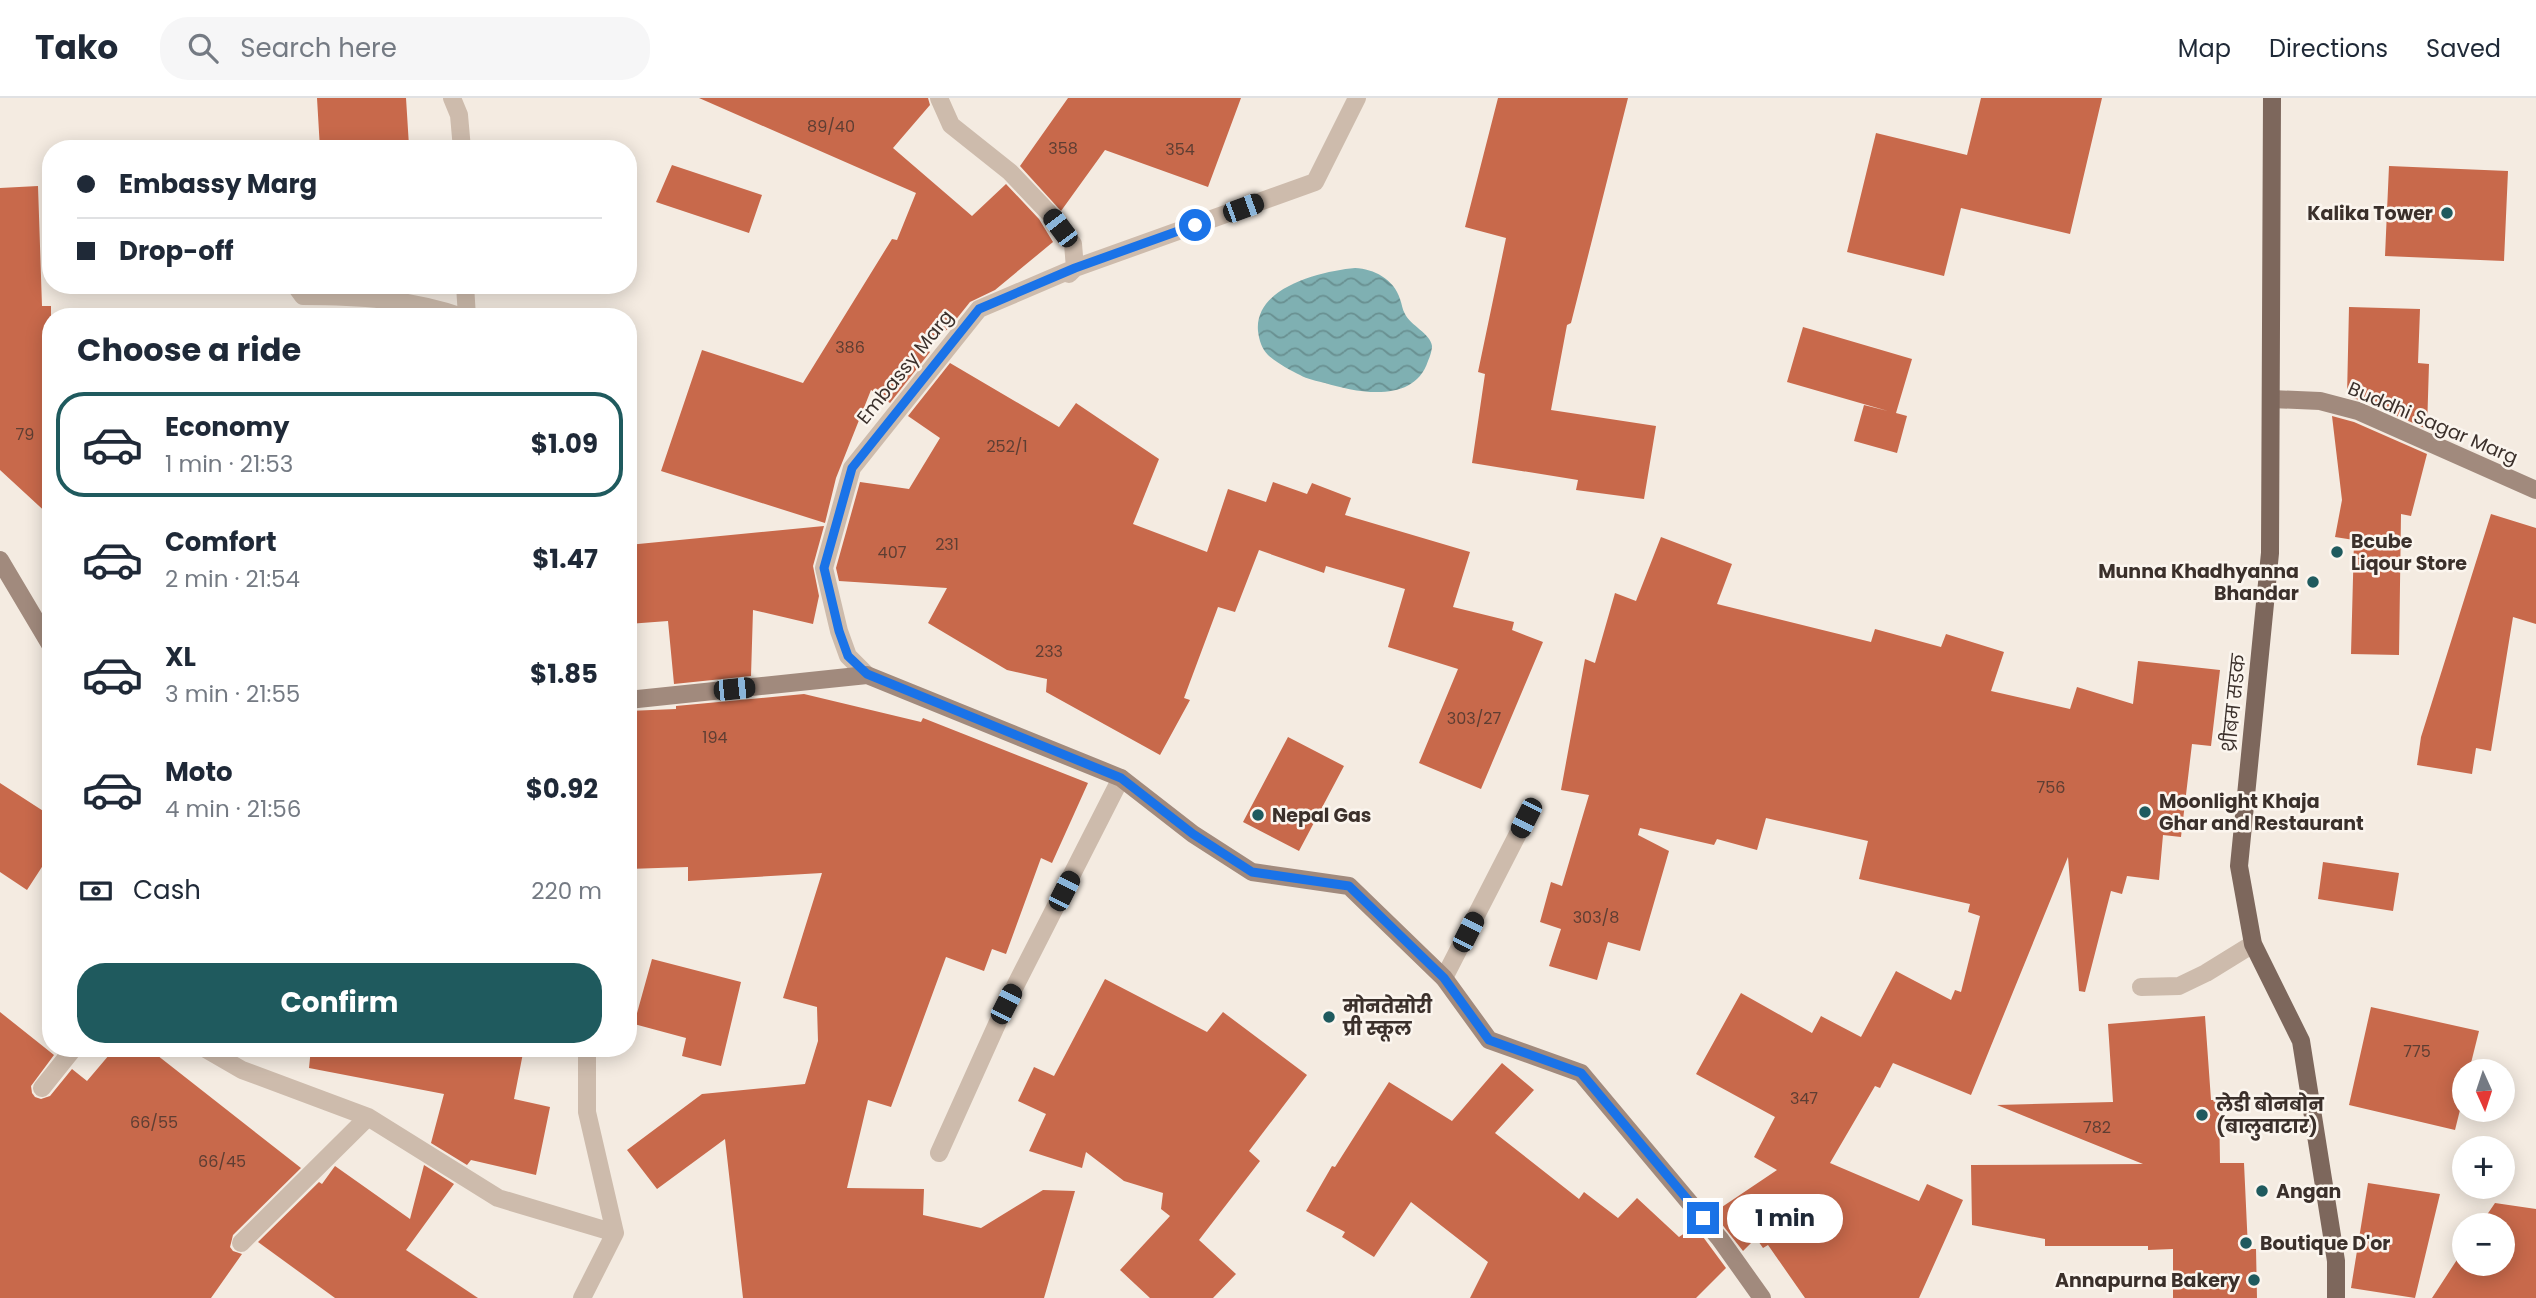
<!DOCTYPE html>
<html lang="en">
<head>
<meta charset="utf-8">
<style>
  :root { --surface:#fff; --page:#f6f6f7; --text:#1f2937; --muted:#747a83; --line:#e0e1e3; --accent:#1f5a5e }
  body { margin:0; font-family:Poppins,"Noto Sans Devanagari",sans-serif; background:var(--page); color:var(--text); height:100vh; display:flex; flex-direction:column; font-size:26px; white-space:nowrap }
  * { box-sizing:border-box; margin:0 }
  p { font-size:23px; color:var(--muted) }
  .icon { flex:none; width:38px; height:38px; fill:none; stroke:currentColor; stroke-width:2; stroke-linecap:round; stroke-linejoin:round }
  .map { position:relative; flex:1; overflow:hidden }
  .side { position:absolute; left:42px; top:210px; width:595px; height:749px; display:flex; flex-direction:column; background:var(--surface); border-radius:28px; box-shadow:0 4px 18px #0003 }
  .side>* { flex:none }
  .guide { position:absolute; left:42px; top:42px; width:595px; height:154px; border-radius:28px; box-shadow:0 4px 18px #0003; display:grid; align-content:center; height:154px; padding:0 35px; background:var(--surface) }
  .needle { width:46px; rotate:177deg }
  .tools { position:absolute; left:2452px; top:961px; display:grid; gap:14px }
  .tools a { display:grid; place-items:center; width:63px; height:63px; border-radius:50%; background:var(--surface); box-shadow:0 4px 18px #0003; font-size:35px }
  .end { position:absolute; width:32px; height:32px; margin:-16px; border:9px solid #1a73e8; background:#fff; box-shadow:0 0 0 4px #fff }
  .from { border-radius:50% }
  .bubble { position:absolute; height:49px; border-radius:24px; background:var(--surface); box-shadow:0 4px 18px #0003; font-size:23px; font-weight:700; line-height:49px; text-align:center }
  .car { position:absolute; width:21px; height:42px; margin:-21px -10px; border-radius:9px; box-shadow:0 0 5px 2px #0007; background:linear-gradient(#222 24%,#8ab4d8 0 40%,#222 0 76%,#8ab4d8 0 86%,#222 0) }
  .guide b { display:flex; align-items:center; gap:24px; height:66px; font-size:26px }
  .guide b+b { border-top:2px solid var(--line) }
  .guide i { width:18px; height:18px; background:var(--text) }
  ul { padding:0; list-style:none }
  li { display:flex; align-items:center; gap:21px; height:105px; margin:0 14px 10px; padding:0 21px; border:4px solid transparent; border-radius:28px }
  li div { flex:1 }
  li b { display:block; font-size:26px }
  li em { font-style:normal; font-weight:700 }
  li.active { border-color:var(--accent) }
  li>.icon { width:63px; height:63px; stroke-width:1.5 }
  h2 { padding:0 35px; font-size:32px; line-height:84px }
  .pay { display:flex; align-items:center; gap:18px; height:77px; padding:0 35px; font-size:26px }
  .pay p { margin-inline-start:auto }
  .action { display:flex; gap:14px; margin-top:auto; padding:14px 35px }
  .action a { flex:1; height:80px; border-radius:28px; background:var(--accent); color:#fff; font-size:28px; font-weight:700; line-height:80px; text-align:center }
  header { display:flex; align-items:center; gap:42px; box-sizing:border-box; height:98px; padding:0 35px; background:var(--surface); border-bottom:2px solid var(--line) }
  header strong { font-size:33px }
  nav { display:flex; gap:38px; margin-inline-start:auto; font-size:24px }
  .search { width:490px; height:63px; background:var(--page); display:flex; align-items:center; gap:18px; box-sizing:border-box; padding:0 24px; border-radius:28px; color:var(--muted); font-size:26px }
  .map>svg:first-child { display:block }
</style>
</head>
<body>
<header>
<strong>Tako</strong>
<div class="search"><svg class="icon" aria-label="search" viewBox="0 0 24 24"><circle cx="10" cy="10" r="6"/><path d="M15 15l6 6"/></svg>Search here</div>
<nav><a>Map</a><a>Directions</a><a>Saved</a></nav>
</header>
<div class="map">
<svg width="2536" height="1200" viewBox="0 0 2536 1200">
  <defs>
    <pattern id="water-waves" width="16" height="10" patternUnits="userSpaceOnUse" patternTransform="scale(1.75)"><rect width="16" height="10" fill="#7fb0b2"/><path d="M0 5q4-4 8 0t8 0" fill="none" stroke="#699091"/></pattern>
  </defs>
  <rect width="100%" height="100%" fill="#f4ebe1"/>
  <path fill="url(#water-waves)" d="M 1355,170 C 1374,171 1394,181 1400,201 C 1402,206 1402,211 1405,216 C 1410,227 1431,236 1432,248 C 1432,252 1430,259 1428,263 C 1414,306 1358,295 1325,285 C 1317,283 1307,281 1300,277 C 1290,272 1277,265 1268,257 C 1262,251 1259,242 1258,233 C 1254,189 1322,173 1355,170 Z"/>
  <path fill="#c8694b" d="M 317,0 L 406,0 L 409,48 L 320,51 Z
    M 699,0 L 928,0 L 930,7 L 893,50 L 972,118 L 1006,86 L 1039,121 L 1053,144 L 995,192 L 970,204 L 950,229 L 925,250 L 930,254 L 890,305 L 871,292 L 836,380 L 825,425 L 661,373 L 702,252 L 803,285 L 892,141 L 897,142 L 916,95 Z
    M 1068,0 L 1241,0 L 1208,89 L 1105,52 L 1061,113 L 1020,68 Z
    M 1498,0 L 1628,0 L 1571,225 L 1567,227 L 1551,312 L 1656,328 L 1644,401 L 1576,392 L 1578,382 L 1472,365 L 1485,276 L 1478,274 L 1506,140 L 1465,129 Z
    M 1981,0 L 2102,0 L 2070,136 L 1961,110 L 1944,178 L 1847,154 L 1876,35 L 1967,57 Z
    M 672,67 L 762,97 L 749,135 L 656,104 Z
    M 2389,68 L 2508,73 L 2504,163 L 2385,158 Z
    M 38,88 L 42,208 L 51,208 L 51,419 L 0,372 L 0,90 Z
    M 2349,209 L 2420,211 L 2418,265 L 2429,266 L 2427,331 L 2362,303 L 2347,298 Z
    M 1803,229 L 1912,261 L 1896,315 L 1907,318 L 1897,355 L 1854,343 L 1864,307 L 1888,313 L 1787,284 Z
    M 950,265 L 1059,329 L 1076,305 L 1159,361 L 1133,426 L 1207,454 L 1228,391 L 1266,404 L 1273,384 L 1307,396 L 1312,385 L 1351,400 L 1345,417 L 1470,454 L 1453,509 L 1514,524 L 1512,532 L 1543,544 L 1481,691 L 1419,665 L 1458,571 L 1388,549 L 1405,491 L 1326,468 L 1324,475 L 1259,452 L 1235,514 L 1218,509 L 1184,600 L 1190,602 L 1160,657 L 1046,594 L 1047,581 L 1007,572 L 928,525 L 947,490 L 839,483 L 836,470 L 860,384 L 909,391 L 940,340 L 908,318 Z
    M 2332,318 L 2354,324 L 2427,356 L 2411,418 L 2401,416 L 2399,557 L 2351,556 L 2354,442 L 2335,439 L 2342,402 Z
    M 2491,416 L 2536,430 L 2536,526 L 2513,519 L 2491,653 L 2476,650 L 2472,676 L 2417,667 L 2421,639 Z
    M 824,428 L 813,468 L 819,498 L 813,526 L 753,512 L 751,578 L 674,586 L 668,523 L 628,526 L 628,447 Z
    M 1661,439 L 1732,466 L 1717,506 L 1871,544 L 1875,531 L 1941,549 L 1946,536 L 2004,554 L 1991,593 L 2070,611 L 2077,589 L 2133,606 L 2138,563 L 2220,572 L 2211,648 L 2192,646 L 2181,739 L 2163,737 L 2159,782 L 2127,778 L 2122,796 L 2111,793 L 2085,894 L 2079,893 L 2068,759 L 1971,997 L 1893,965 L 1880,990 L 1875,988 L 1830,1065 L 1919,1103 L 1927,1086 L 1963,1102 L 1919,1200 L 1805,1200 L 1768,1147 L 1763,1150 L 1756,1140 L 1743,1153 L 1713,1115 L 1777,1072 L 1754,1059 L 1775,1019 L 1696,976 L 1741,895 L 1812,935 L 1821,918 L 1861,939 L 1896,873 L 1951,902 L 1955,892 L 1961,894 L 1980,818 L 1968,814 L 1970,806 L 1859,781 L 1868,743 L 1766,720 L 1757,752 L 1717,741 L 1714,747 L 1640,730 L 1638,737 L 1669,753 L 1640,853 L 1608,844 L 1597,882 L 1549,868 L 1561,831 L 1540,824 L 1551,784 L 1562,788 L 1589,697 L 1561,692 L 1585,561 L 1595,565 L 1615,495 L 1636,503 Z
    M 804,596 L 921,624 L 923,620 L 1088,685 L 1052,765 L 1041,760 L 1006,856 L 992,851 L 984,873 L 946,859 L 891,1009 L 868,1002 L 847,1090 L 924,1091 L 923,1117 L 981,1130 L 1043,1092 L 1075,1093 L 1044,1200 L 743,1200 L 725,1041 L 657,1091 L 627,1052 L 702,996 L 805,986 L 818,943 L 817,909 L 783,900 L 822,775 L 688,783 L 688,769 L 628,771 L 628,613 L 676,611 L 676,608 Z
    M 1288,639 L 1344,668 L 1299,753 L 1243,724 Z
    M 0,685 L 51,718 L 51,755 L 27,792 L 0,774 Z
    M 2323,764 L 2399,775 L 2393,813 L 2318,801 Z
    M 652,861 L 741,884 L 721,968 L 682,958 L 686,940 L 634,926 Z
    M 1105,881 L 1207,934 L 1223,914 L 1307,977 L 1249,1053 L 1260,1063 L 1199,1142 L 1236,1176 L 1213,1200 L 1150,1200 L 1120,1172 L 1170,1118 L 1161,1111 L 1163,1095 L 1124,1083 L 1086,1054 L 1082,1070 L 1029,1053 L 1046,1016 L 1018,1003 L 1034,969 L 1054,978 Z
    M 2371,909 L 2479,933 L 2469,973 L 2464,973 L 2464,996 L 2455,1032 L 2349,1007 Z
    M 0,914 L 54,957 L 31,988 L 32,995 L 35,999 L 41,1001 L 50,998 L 72,971 L 87,983 L 115,950 L 148,950 L 301,1070 L 233,1137 L 230,1149 L 233,1153 L 242,1156 L 211,1200 L 0,1200 Z
    M 2205,918 L 2211,1002 L 2219,1002 L 2220,1065 L 2244,1065 L 2248,1151 L 2256,1151 L 2257,1200 L 2173,1200 L 2173,1151 L 2148,1152 L 2148,1148 L 2045,1148 L 2045,1141 L 1972,1127 L 1971,1067 L 2143,1066 L 1997,1007 L 2113,1004 L 2108,926 Z
    M 311,950 L 524,950 L 514,1001 L 550,1009 L 536,1077 L 471,1062 L 467,1067 L 431,1045 L 444,996 L 309,970 Z
    M 1502,965 L 1534,992 L 1495,1035 L 1579,1101 L 1584,1094 L 1618,1120 L 1637,1100 L 1679,1139 L 1695,1128 L 1726,1170 L 1696,1200 L 1470,1200 L 1488,1164 L 1411,1104 L 1374,1159 L 1342,1139 L 1345,1134 L 1306,1113 L 1332,1068 L 1335,1069 L 1389,984 L 1452,1023 Z
    M 424,1067 L 454,1086 L 406,1152 L 478,1200 L 335,1200 L 258,1144 L 319,1084 L 322,1086 L 335,1068 L 410,1121 Z
    M 2368,1085 L 2440,1096 L 2415,1200 L 2351,1190 Z
    M 2495,1105 L 2536,1111 L 2536,1200 L 2432,1200 L 2464,1151 L 2464,1166 L 2502,1166 L 2502,1127 L 2480,1127 Z"/>
  <g fill="none" stroke-linecap="round" stroke-linejoin="round">
    <path stroke="#cdbbac" stroke-width="18" d="M 452,0 L 459,17 L 462,51
      M 939,0 L 951,27 L 1010,74 L 1048,114 L 1073,146 L 1075,170 L 1069,176
      M 295,187 L 303,198 C 357,198 411,201 462,219
      M 465,187 L 467,219
      M 867,577 L 848,558 L 839,533 L 824,470 L 852,370 L 979,211 L 1075,170 L 1315,84 L 1357,0
      M 1444,880 L 1526,720
      M 2141,889 L 2179,888 L 2206,875 L 2253,846
      M 204,950 L 242,972 L 368,1019 L 498,1100 L 615,1135
      M 587,950 L 587,1014 L 615,1135
      M 42,990 L 74,950
      M 939,1055 L 1006,906 L 1121,680
      M 241,1145 L 368,1019
      M 582,1200 L 615,1135"/>
    <path stroke="#a18a7d" stroke-width="18" d="M 2271,301 L 2320,303 L 2358,313 L 2536,392
      M 0,462 L 51,548
      M 628,602 L 867,577 L 1121,680 L 1193,736 L 1252,774 L 1349,788 L 1444,880 L 1489,942 L 1581,975 L 1720,1141 L 1762,1200"/>
    <path stroke="#7d675c" stroke-width="18" d="M 2272,0 L 2270,455 L 2239,768 L 2253,846 L 2301,943 L 2336,1163 L 2336,1200"/>
  </g>
  <g fill="none" stroke-linecap="round" stroke-linejoin="round">
    <path stroke="#1a73e8" stroke-width="9" d="M 1195,127 L 1075,170 L 979,211 L 852,370 L 824,470 L 839,533 L 848,558 L 867,576 L 1121,680 L 1193,736 L 1252,774 L 1349,788 L 1444,880 L 1489,942 L 1581,975 L 1703,1120"/>
  </g>
  <g fill="#1f5a5e" stroke="#fbf5ee" stroke-width="2.5">
    <circle cx="2447" cy="115" r="7"/>
    <circle cx="2337" cy="454" r="7"/>
    <circle cx="2313" cy="484" r="7"/>
    <circle cx="2145" cy="714" r="7"/>
    <circle cx="1258" cy="717" r="7"/>
    <circle cx="1329" cy="919" r="7"/>
    <circle cx="2202" cy="1017" r="7"/>
    <circle cx="2262" cy="1093" r="7"/>
    <circle cx="2246" cy="1145" r="7"/>
    <circle cx="2254" cy="1182" r="7"/>
  </g>
  <g text-anchor="middle" dominant-baseline="central" stroke-width="5" stroke-linejoin="round" paint-order="stroke">
    <g font-size="16" fill="#5e3e33">
      <text x="831" y="28">89/40</text>
      <text x="1063" y="50">358</text>
      <text x="1180" y="51">354</text>
      <text x="850" y="249">386</text>
      <text x="25" y="336">79</text>
      <text x="1007" y="348">252/1</text>
      <text x="947" y="446">231</text>
      <text x="892" y="454">407</text>
      <text x="1049" y="553">233</text>
      <text x="1474" y="620">303/27</text>
      <text x="715" y="639">194</text>
      <text x="2051" y="689">756</text>
      <text x="1596" y="819">303/8</text>
      <text x="2417" y="953">775</text>
      <text x="1804" y="1000">347</text>
      <text x="154" y="1024">66/55</text>
      <text x="2097" y="1029">782</text>
      <text x="222" y="1063">66/45</text>
    </g>
    <g font-size="19" font-weight="bold" fill="#3b302b" stroke="#fbf5ee" text-anchor="start">
      <text x="2433" y="115" text-anchor="end">Kalika Tower</text>
      <text x="2351" y="443">Bcube<tspan x="2351" dy="22">Liqour Store</tspan></text>
      <text x="2299" y="473" text-anchor="end">Munna Khadhyanna<tspan x="2299" dy="22">Bhandar</tspan></text>
      <text x="2159" y="703">Moonlight Khaja<tspan x="2159" dy="22">Ghar and Restaurant</tspan></text>
      <text x="1272" y="717">Nepal Gas</text>
      <text x="1343" y="908">मोनतेसोरी<tspan x="1343" dy="22">प्री स्कूल</tspan></text>
      <text x="2216" y="1006">लेडी बोनबोन<tspan x="2216" dy="22">(बालुवाटार)</tspan></text>
      <text x="2276" y="1093">Angan</text>
      <text x="2260" y="1145">Boutique D'or</text>
      <text x="2240" y="1182" text-anchor="end">Annapurna Bakery</text>
    </g>
    <g font-size="19" fill="#3b302b" stroke="#fbf5ee">
      <text transform="translate(905 269) rotate(-51)">Embassy Marg</text>
      <text transform="translate(2433 325) rotate(23)">Buddhi Sagar Marg</text>
      <text transform="translate(2234 605) rotate(-84)">थ्रीबम सडक</text>
    </g>
  </g>
</svg>
<div class="tools">
<a><svg class="needle" viewBox="-14 -14 28 28"><path d="M0-13l5 13h-10z" fill="#e53935"/><path d="M0 13l5-13h-10z" fill="#747a83"/></svg></a>
<a>+</a>
<a>−</a>
</div>
<i class="end from" style="left:1195px;top:127px"></i>
<i class="end" style="left:1703px;top:1120px"></i>
<div class="bubble" style="left:1727px;top:1096px;width:116px">1 min</div>
<i class="car" style="left:1243px;top:110px;rotate:70deg"></i>
<i class="car" style="left:1060px;top:130px;rotate:323deg"></i>
<i class="car" style="left:734px;top:591px;rotate:84deg"></i>
<i class="car" style="left:1526px;top:720px;rotate:207deg"></i>
<i class="car" style="left:1064px;top:793px;rotate:27deg"></i>
<i class="car" style="left:1468px;top:834px;rotate:27deg"></i>
<i class="car" style="left:1006px;top:906px;rotate:27deg"></i>
<div class="guide">
<b><i class="from"></i>Embassy Marg</b>
<b><i></i>Drop-off</b>
</div>
<section class="side">
<h2>Choose a ride</h2>
<ul>
<li class="active"><svg class="icon" aria-label="car" viewBox="0 0 24 24"><path d="M5 17H2v-5l4-1 3-4h7l3 4 3 1v5h-3M9 17h6M6 11h13"/><circle cx="7" cy="17" r="2"/><circle cx="17" cy="17" r="2"/></svg><div><b>Economy</b><p>1 min · 21:53</p></div><em>$1.09</em></li>
<li><svg class="icon" aria-label="car" viewBox="0 0 24 24"><path d="M5 17H2v-5l4-1 3-4h7l3 4 3 1v5h-3M9 17h6M6 11h13"/><circle cx="7" cy="17" r="2"/><circle cx="17" cy="17" r="2"/></svg><div><b>Comfort</b><p>2 min · 21:54</p></div><em>$1.47</em></li>
<li><svg class="icon" aria-label="car" viewBox="0 0 24 24"><path d="M5 17H2v-5l4-1 3-4h7l3 4 3 1v5h-3M9 17h6M6 11h13"/><circle cx="7" cy="17" r="2"/><circle cx="17" cy="17" r="2"/></svg><div><b>XL</b><p>3 min · 21:55</p></div><em>$1.85</em></li>
<li><svg class="icon" aria-label="car" viewBox="0 0 24 24"><path d="M5 17H2v-5l4-1 3-4h7l3 4 3 1v5h-3M9 17h6M6 11h13"/><circle cx="7" cy="17" r="2"/><circle cx="17" cy="17" r="2"/></svg><div><b>Moto</b><p>4 min · 21:56</p></div><em>$0.92</em></li>
</ul>
<div class="pay"><svg class="icon" aria-label="cash" viewBox="0 0 24 24"><path d="M3 7h18v10H3z"/><circle cx="12" cy="12" r="2"/></svg>Cash<p>220 m</p></div>
<div class="action"><a>Confirm</a></div>
</section>
</div>
</body>
</html>
